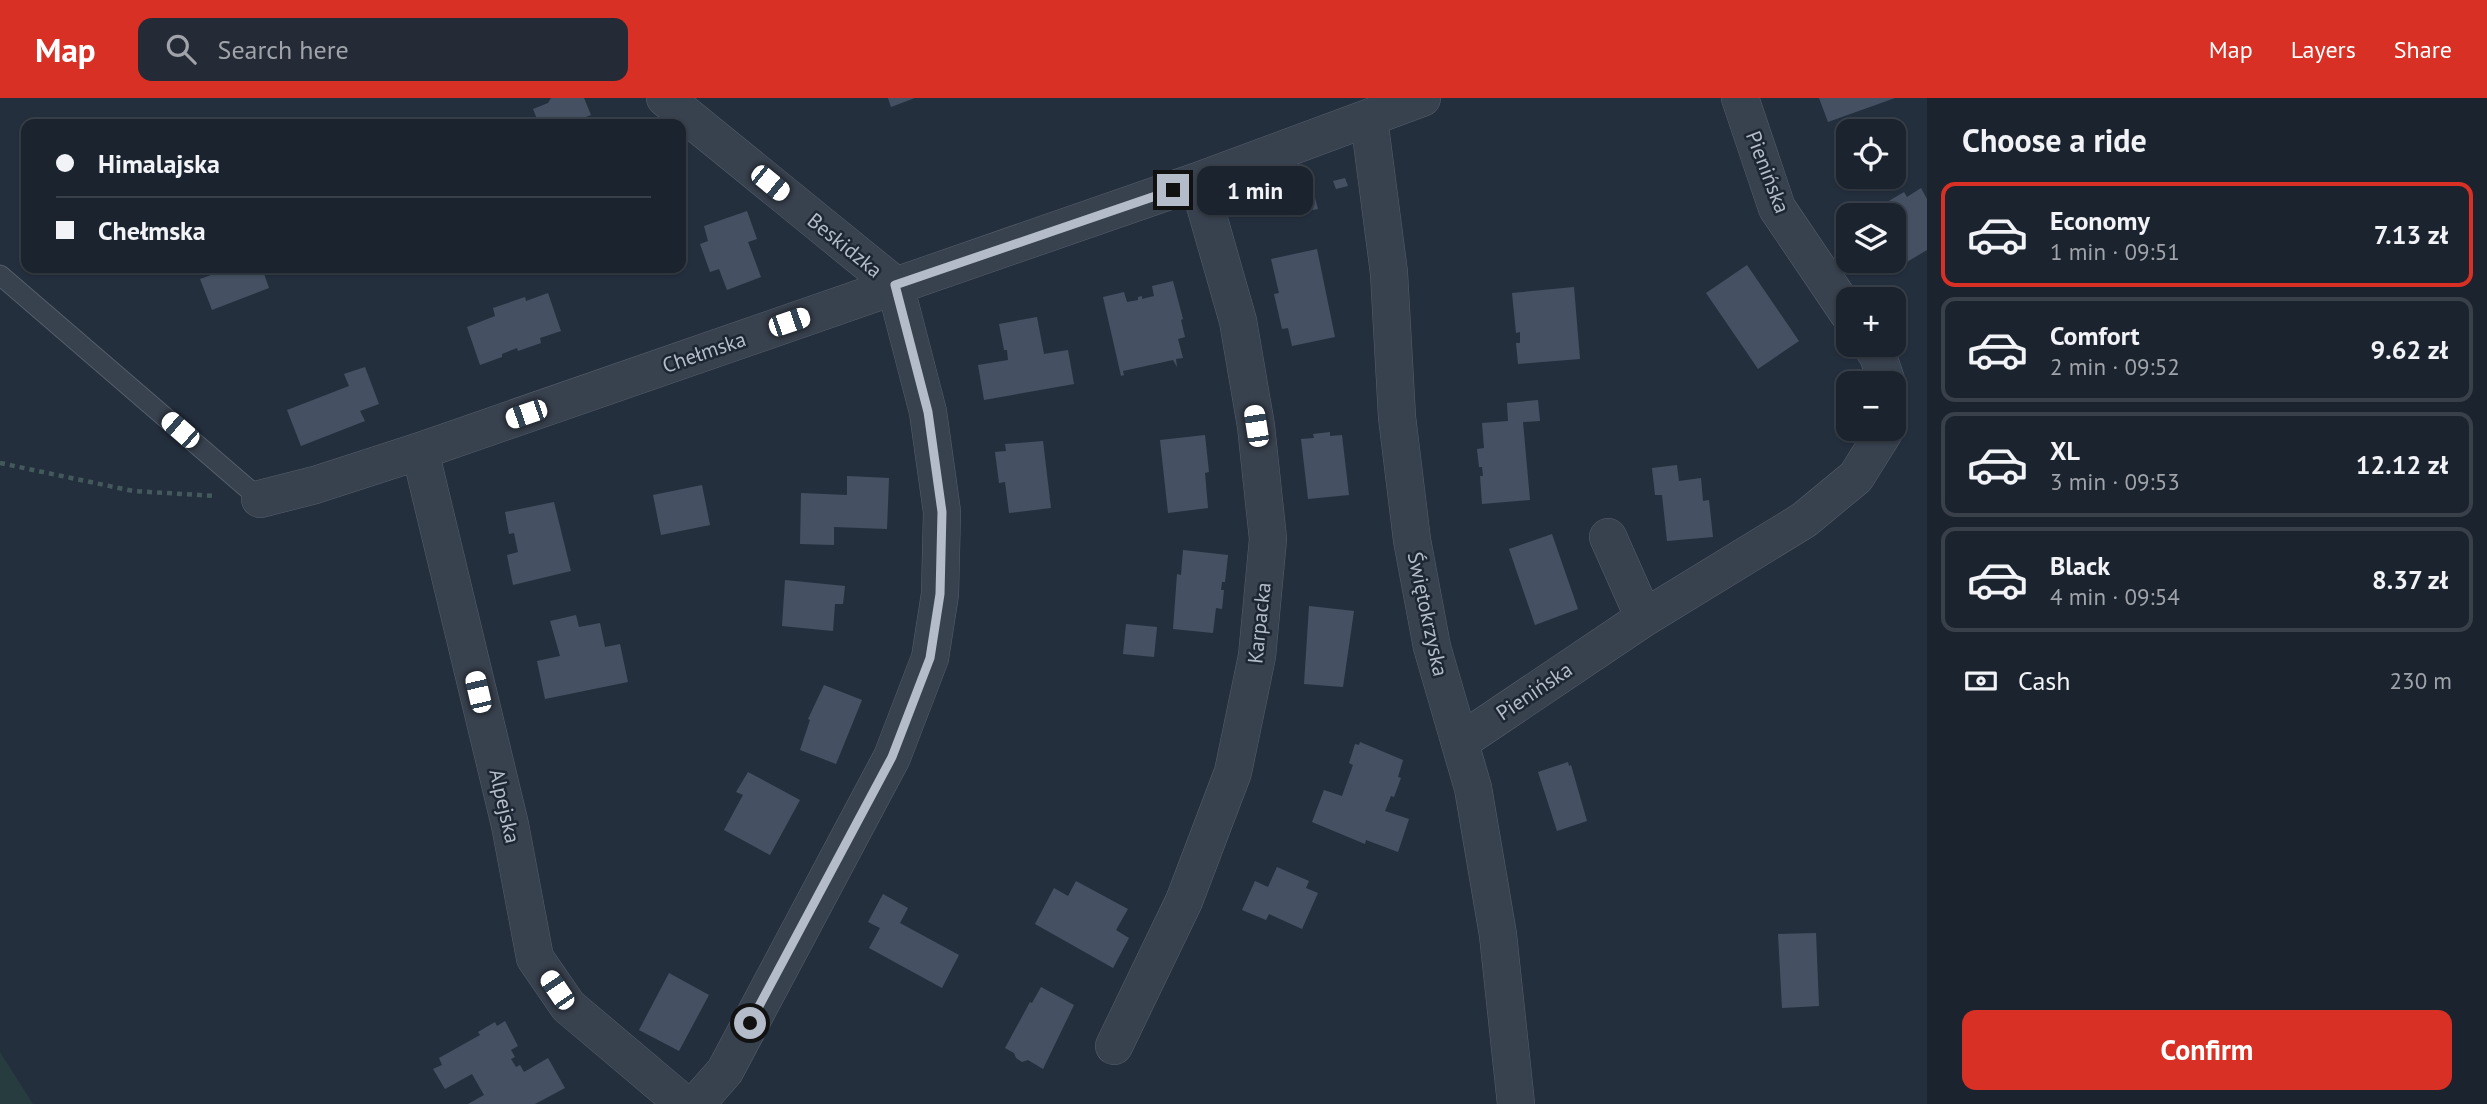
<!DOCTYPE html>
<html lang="en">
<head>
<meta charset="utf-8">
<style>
  :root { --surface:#1b232e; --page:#242b36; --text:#f1f3f6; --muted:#a0a4aa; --line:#39404a; --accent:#d93025 }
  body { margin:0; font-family:"PT Sans",sans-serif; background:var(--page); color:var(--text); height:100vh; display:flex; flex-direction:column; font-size:26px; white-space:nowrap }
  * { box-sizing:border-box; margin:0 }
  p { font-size:23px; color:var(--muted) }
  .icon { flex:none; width:38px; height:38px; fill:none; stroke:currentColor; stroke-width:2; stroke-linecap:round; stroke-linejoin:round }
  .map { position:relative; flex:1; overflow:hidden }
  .panel { display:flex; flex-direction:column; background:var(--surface); width:560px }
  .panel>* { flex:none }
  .top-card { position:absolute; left:21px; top:21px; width:665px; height:154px; border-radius:14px; box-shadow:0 2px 5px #0004,0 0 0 2px var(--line); display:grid; align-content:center; height:154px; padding:0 35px; background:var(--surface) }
  .controls { position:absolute; left:1836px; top:21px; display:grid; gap:14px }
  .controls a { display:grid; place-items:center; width:70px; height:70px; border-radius:14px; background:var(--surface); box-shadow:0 2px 5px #0004,0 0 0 2px var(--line); font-size:35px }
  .end { position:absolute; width:32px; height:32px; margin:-16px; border:9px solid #b4bcc9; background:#111; box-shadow:0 0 0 4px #111 }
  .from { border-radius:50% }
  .bubble { position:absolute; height:49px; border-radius:14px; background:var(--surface); box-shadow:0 2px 5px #0004,0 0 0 2px var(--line); font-size:23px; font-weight:700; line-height:49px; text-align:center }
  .car { position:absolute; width:21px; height:42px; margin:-21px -10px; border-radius:9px; box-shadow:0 0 5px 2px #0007; background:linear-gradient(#fff 24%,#345 0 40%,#fff 0 76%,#345 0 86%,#fff 0) }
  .top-card b { display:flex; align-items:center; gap:24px; height:66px; font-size:26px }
  .top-card b+b { border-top:2px solid var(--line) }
  .top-card i { width:18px; height:18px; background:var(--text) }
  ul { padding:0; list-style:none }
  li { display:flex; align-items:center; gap:21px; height:105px; margin:0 14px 10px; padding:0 21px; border:4px solid var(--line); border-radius:14px }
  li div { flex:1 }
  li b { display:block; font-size:26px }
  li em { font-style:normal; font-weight:700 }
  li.active { border-color:var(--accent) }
  li>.icon { width:63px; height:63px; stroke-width:1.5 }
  h2 { padding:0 35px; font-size:32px; line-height:84px }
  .pay { display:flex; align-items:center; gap:18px; height:77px; padding:0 35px; font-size:26px }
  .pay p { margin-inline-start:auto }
  .primary-button { display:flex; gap:14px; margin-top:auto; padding:14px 35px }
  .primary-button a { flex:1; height:80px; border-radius:14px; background:var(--accent); color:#fff; font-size:28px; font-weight:700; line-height:80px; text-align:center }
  header { display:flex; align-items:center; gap:42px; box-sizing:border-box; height:98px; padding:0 35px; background:var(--accent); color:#fff }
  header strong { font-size:33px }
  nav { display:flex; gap:38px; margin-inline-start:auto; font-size:24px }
  .search { width:490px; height:63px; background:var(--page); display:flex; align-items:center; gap:18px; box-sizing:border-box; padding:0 24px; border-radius:14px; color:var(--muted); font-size:26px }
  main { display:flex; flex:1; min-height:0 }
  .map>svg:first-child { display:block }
</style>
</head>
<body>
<header>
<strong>Map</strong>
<div class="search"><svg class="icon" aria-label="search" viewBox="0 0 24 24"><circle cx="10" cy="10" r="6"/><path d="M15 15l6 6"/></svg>Search here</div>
<nav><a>Map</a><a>Layers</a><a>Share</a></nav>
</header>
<main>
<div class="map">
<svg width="1927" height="1006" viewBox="0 0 1927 1006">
  <rect width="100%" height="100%" fill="#242f3e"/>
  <path fill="#263c3f" d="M 0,954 L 33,1006 L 0,1006 Z"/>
  <path fill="#455162" d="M 551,0 L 584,0 L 591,17 L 586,19 L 589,26 L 539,26 L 533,11 L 548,5 Z
    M 888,0 L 915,0 L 891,9 Z
    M 1819,0 L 1895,0 L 1828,24 Z
    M 621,20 L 624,26 L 606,26 Z
    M 1345,80 L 1348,88 L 1336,91 L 1333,83 Z
    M 1921,90 L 1927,101 L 1927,152 L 1885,177 L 1877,163 L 1894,163 L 1894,117 L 1875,117 L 1872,113 L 1904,94 L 1907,99 Z
    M 1314,96 L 1318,111 L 1307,113 L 1304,99 Z
    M 747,113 L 757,141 L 748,144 L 761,179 L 727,192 L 719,171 L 710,174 L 700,146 L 708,143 L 704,128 Z
    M 1317,151 L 1335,239 L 1292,248 L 1288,230 L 1282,231 L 1274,196 L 1279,195 L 1271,161 Z
    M 1747,167 L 1799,243 L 1758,271 L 1706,195 Z
    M 230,170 L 262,170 L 269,190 L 212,212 L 200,181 Z
    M 1173,183 L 1183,221 L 1181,222 L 1185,239 L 1178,241 L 1183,260 L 1176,261 L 1177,269 L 1173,262 L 1123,273 L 1124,277 L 1121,278 L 1103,199 L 1124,194 L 1127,204 L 1138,202 L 1138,199 L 1142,198 L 1142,201 L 1154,198 L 1152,188 Z
    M 1574,189 L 1580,261 L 1518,266 L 1516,245 L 1520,245 L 1520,234 L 1516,235 L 1512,195 Z
    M 548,195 L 561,233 L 540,240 L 541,245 L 518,253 L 517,250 L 502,256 L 502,259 L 480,267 L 467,229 L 495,218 L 493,210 L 525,199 L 526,203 Z
    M 1037,219 L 1044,256 L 1068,252 L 1074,286 L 984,302 L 978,267 L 1008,262 L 1007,252 L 1004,252 L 999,226 Z
    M 365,269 L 379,306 L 360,313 L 365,323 L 301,348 L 287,312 L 349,288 L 344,276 Z
    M 1538,302 L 1540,323 L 1523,324 L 1530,402 L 1482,406 L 1480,378 L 1483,378 L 1482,369 L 1479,369 L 1477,351 L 1484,350 L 1482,325 L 1508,323 L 1507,305 Z
    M 1330,334 L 1330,338 L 1342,337 L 1349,397 L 1308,401 L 1301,341 L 1314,340 L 1313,336 Z
    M 1205,337 L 1209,374 L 1205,375 L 1208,410 L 1168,415 L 1160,342 Z
    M 1043,343 L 1051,410 L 1009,415 L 1005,384 L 999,385 L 995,354 L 1006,353 L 1005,346 Z
    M 1677,367 L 1679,383 L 1701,380 L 1703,403 L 1709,402 L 1713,439 L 1667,443 L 1662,397 L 1655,397 L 1652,370 Z
    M 847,378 L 889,380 L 887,431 L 834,429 L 834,447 L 800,446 L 801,395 L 847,397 Z
    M 702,387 L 710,427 L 661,437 L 653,397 Z
    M 554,404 L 571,473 L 513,487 L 507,457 L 518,454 L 514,435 L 509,436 L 505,414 Z
    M 1552,436 L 1578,511 L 1535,527 L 1509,451 Z
    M 1183,452 L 1228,457 L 1225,484 L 1222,484 L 1221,492 L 1224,492 L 1222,511 L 1216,510 L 1213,535 L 1173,531 L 1177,476 L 1181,477 Z
    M 785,482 L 845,488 L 843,506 L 835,506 L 833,533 L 782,528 Z
    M 1309,508 L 1354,513 L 1343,589 L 1304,586 Z
    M 576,517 L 579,529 L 600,525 L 605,549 L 620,546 L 628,584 L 545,601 L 537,563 L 560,558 L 550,523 Z
    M 1126,526 L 1157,529 L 1154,559 L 1123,556 Z
    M 824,587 L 862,602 L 836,666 L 800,652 L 810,622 L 808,621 Z
    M 1360,644 L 1403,662 L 1398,679 L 1401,680 L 1394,699 L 1391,698 L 1385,713 L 1409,721 L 1398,754 L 1366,742 L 1365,746 L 1312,724 L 1324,692 L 1342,698 L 1353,667 L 1349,665 L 1355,646 L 1359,647 Z
    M 1568,664 L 1569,668 L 1571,667 L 1587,723 L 1557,733 L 1538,674 Z
    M 748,674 L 800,702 L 770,757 L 724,732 L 743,697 L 736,694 Z
    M 1277,769 L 1309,783 L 1306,790 L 1318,795 L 1302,831 L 1269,816 L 1266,822 L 1242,812 L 1255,783 L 1268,789 Z
    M 1076,783 L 1128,811 L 1116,832 L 1129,840 L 1113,870 L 1035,826 L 1054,790 L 1068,798 Z
    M 883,796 L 908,810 L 900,825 L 959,857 L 942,890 L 869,850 L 880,830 L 868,824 Z
    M 1816,835 L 1819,908 L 1782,910 L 1778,836 Z
    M 669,875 L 709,897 L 679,953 L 639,932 Z
    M 1041,889 L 1074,907 L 1043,971 L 1028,962 L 1022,964 L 1016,960 L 1014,955 L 1005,950 L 1030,904 L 1032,905 Z
    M 505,923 L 518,948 L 511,952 L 515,959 L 511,961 L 516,969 L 520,967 L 524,974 L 548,960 L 565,990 L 535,1006 L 468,1006 L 484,997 L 472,976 L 445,991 L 433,971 L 442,967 L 439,960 L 480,937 L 478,934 L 495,924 L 497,928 Z"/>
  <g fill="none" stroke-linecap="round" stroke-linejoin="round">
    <defs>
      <path id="service" d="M 0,177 L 260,401"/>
      <path id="minor" d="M 665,0 L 895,187 L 928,314 L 942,414 L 940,496 L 930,560 L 892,659 L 725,973 L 696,1006
        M 1740,0 L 1777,110 L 1848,215
        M 1369,21 L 1389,175 L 1397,319 L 1412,442 L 1432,549 L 1473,690 L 1498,837 L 1516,1006
        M 1871,247 L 1878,258 L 1887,285
        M 420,353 L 510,727 L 535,860 L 568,908 L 684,1006
        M 260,401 L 315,387 L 420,353 L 1198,83 L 1422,0
        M 1608,439 L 1644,520 L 1804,422 L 1856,379 L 1886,331
        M 1460,644 L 1644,520
        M 1114,948 L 1184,803 L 1233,674 L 1257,558 L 1268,441 L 1256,328 L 1238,223 L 1198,83"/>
    </defs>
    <use href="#service" stroke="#565f6c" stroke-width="21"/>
    <use href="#minor" stroke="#565f6c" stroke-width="38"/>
    <path stroke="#44595c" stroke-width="4.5" stroke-dasharray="5 5" stroke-linecap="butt" d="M 0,365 L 133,393 L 216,398"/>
    <use href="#service" stroke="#38414e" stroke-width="19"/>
    <use href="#minor" stroke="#38414e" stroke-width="37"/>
  </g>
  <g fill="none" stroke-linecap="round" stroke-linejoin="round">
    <path stroke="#b4bcc9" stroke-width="9" d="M 750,925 L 892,659 L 930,560 L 940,496 L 942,414 L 928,314 L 895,187 L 1173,92"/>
  </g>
  <g text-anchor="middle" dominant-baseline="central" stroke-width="5" stroke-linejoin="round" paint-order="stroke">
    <g font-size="21" fill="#b4bcc9" stroke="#1d2633">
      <text transform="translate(1768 74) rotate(69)">Pienińska</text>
      <text transform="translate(845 147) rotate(39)">Beskidzka</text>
      <text transform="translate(704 254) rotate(-19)">Chełmska</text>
      <text transform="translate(1428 516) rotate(78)">Świętokrzyska</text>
      <text transform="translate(1259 525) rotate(-84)">Karpacka</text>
      <text transform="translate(1534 593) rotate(-34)">Pienińska</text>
      <text transform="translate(505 708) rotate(77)">Alpejska</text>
    </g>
  </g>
</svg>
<div class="controls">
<a><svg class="icon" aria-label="locate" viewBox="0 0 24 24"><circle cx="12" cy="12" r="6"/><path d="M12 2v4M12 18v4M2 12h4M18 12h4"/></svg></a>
<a><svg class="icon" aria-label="layers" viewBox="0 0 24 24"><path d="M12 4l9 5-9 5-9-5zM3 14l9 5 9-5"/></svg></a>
<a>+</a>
<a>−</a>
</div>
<i class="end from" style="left:750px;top:925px"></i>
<i class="end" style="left:1173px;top:92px"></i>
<div class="bubble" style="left:1197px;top:68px;width:116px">1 min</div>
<i class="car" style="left:770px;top:85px;rotate:129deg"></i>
<i class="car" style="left:789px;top:224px;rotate:71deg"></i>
<i class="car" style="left:526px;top:316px;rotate:251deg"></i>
<i class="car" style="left:1256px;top:328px;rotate:351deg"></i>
<i class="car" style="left:180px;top:332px;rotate:311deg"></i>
<i class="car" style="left:478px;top:594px;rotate:347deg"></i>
<i class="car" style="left:557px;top:892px;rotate:326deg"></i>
<div class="top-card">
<b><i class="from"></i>Himalajska</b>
<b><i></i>Chełmska</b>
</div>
</div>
<section class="panel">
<h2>Choose a ride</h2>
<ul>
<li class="active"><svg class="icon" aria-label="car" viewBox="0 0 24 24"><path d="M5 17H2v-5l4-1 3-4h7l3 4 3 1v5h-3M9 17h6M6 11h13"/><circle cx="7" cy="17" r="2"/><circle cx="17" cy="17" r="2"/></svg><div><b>Economy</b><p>1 min · 09:51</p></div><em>7.13 zł</em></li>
<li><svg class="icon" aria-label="car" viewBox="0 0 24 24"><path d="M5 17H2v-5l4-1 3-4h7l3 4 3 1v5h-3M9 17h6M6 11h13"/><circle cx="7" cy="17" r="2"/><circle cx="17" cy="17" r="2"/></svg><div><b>Comfort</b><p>2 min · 09:52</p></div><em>9.62 zł</em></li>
<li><svg class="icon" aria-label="car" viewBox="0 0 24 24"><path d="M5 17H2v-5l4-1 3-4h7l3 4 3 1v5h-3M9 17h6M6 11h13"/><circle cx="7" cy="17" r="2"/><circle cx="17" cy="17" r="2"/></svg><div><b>XL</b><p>3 min · 09:53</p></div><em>12.12 zł</em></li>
<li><svg class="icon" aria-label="car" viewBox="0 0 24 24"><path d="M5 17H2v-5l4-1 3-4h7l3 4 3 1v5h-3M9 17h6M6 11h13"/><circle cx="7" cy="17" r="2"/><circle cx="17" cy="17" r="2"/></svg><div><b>Black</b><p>4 min · 09:54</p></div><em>8.37 zł</em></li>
</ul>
<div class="pay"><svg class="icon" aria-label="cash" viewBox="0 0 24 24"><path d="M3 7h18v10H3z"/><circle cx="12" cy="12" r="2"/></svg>Cash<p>230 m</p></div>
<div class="primary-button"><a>Confirm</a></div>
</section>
</main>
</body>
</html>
